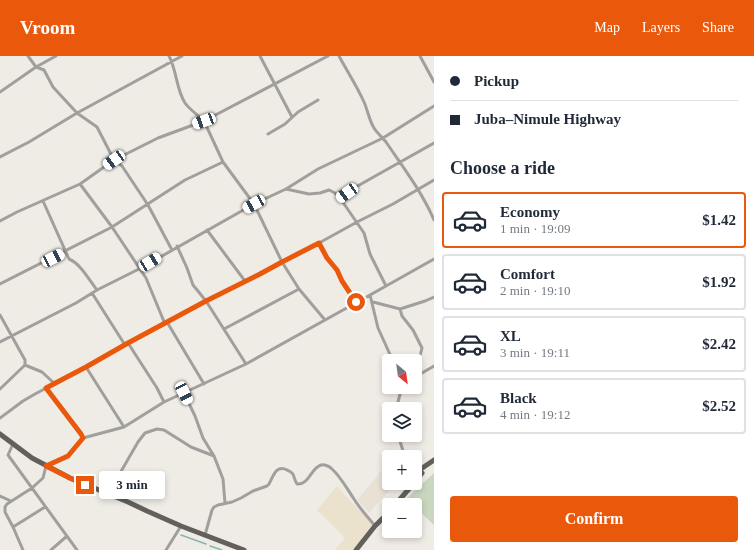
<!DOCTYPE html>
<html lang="en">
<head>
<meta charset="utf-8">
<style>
  :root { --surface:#fff; --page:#f2f2f3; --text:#1f2937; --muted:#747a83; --line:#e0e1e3; --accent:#ea580c }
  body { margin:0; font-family:Georgia,serif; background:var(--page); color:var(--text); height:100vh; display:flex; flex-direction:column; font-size:15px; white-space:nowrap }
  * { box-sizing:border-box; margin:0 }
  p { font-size:13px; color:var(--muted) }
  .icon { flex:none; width:22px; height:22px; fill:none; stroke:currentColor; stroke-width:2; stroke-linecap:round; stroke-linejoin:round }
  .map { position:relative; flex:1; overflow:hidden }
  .side { display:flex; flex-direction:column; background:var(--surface); width:320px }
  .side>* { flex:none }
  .guide { display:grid; align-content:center; height:88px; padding:0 16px; background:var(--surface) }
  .needle { width:26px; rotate:151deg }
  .controls { position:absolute; left:382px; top:298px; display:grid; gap:8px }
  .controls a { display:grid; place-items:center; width:40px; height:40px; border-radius:4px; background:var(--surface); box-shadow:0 2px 6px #0003; font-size:20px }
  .end { position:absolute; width:18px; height:18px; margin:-9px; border:5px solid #ea580c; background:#fff; box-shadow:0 0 0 2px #fff }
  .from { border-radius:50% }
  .bubble { position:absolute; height:28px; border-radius:4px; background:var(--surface); box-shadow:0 2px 6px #0003; font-size:13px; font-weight:800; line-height:28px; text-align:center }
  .car { position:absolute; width:12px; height:24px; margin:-12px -6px; border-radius:5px; box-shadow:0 0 3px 1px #0007; background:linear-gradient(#fff 24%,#345 0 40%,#fff 0 76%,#345 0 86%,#fff 0) }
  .guide b { display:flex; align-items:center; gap:14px; height:38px; font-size:15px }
  .guide b+b { border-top:1px solid var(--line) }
  .guide i { width:10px; height:10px; background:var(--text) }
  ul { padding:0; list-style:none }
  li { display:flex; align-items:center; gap:12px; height:56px; margin:0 8px 6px; padding:0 8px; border:2px solid var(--line); border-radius:4px }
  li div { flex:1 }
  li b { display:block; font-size:15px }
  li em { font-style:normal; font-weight:800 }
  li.active { border-color:var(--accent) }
  li>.icon { width:36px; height:36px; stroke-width:1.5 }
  h2 { padding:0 16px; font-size:18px; line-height:48px }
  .button { display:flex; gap:8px; margin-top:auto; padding:8px 16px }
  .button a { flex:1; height:46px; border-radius:4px; background:var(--accent); color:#fff; font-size:16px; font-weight:800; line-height:46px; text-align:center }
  header { display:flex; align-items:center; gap:24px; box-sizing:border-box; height:56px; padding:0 20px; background:var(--accent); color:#fff }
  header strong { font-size:19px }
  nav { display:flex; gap:22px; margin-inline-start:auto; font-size:14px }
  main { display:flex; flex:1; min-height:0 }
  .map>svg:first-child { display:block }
</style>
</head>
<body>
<header>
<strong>Vroom</strong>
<nav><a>Map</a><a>Layers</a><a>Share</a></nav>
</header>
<main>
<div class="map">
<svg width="434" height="494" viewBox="0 0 434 494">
  <rect width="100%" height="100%" fill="#efece6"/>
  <path fill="#ebe2cd" d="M 337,430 L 352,447 L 375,468 L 352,494 L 335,494 L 345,482 L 317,454 Z"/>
  <path fill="#e8e1d4" d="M 383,413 L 389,418 L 389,427 L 396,427 L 369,457 L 357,444 Z"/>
  <path fill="#c9d7bf" d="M 434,417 L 434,469 L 415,451 L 415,449 L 412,449 L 406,443 Z"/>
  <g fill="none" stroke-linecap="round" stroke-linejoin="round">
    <path stroke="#84b5b5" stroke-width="1.5" d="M 181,479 L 206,488
      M 210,490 L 222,494"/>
    <path stroke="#a19f9d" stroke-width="3" d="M 28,0 L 36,11 L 44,14 L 53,31 L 77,57 L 97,71 L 114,104 L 122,110 L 148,149 L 172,194
      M 169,0 C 177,15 176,33 185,47 C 190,54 198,59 204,65 L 328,0
      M 260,0 L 292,61
      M 339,0 C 347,15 357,30 364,46 C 368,55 369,64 374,72 C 377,77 382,81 386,86 C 403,111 422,136 434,164
      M 420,0 L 434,26
      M 0,36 L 36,11 L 56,0
      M 268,78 L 285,68 L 298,56 L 318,44
      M 0,101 L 29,86 L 77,57 L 182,0
      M 80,128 L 112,171 L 146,222 L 165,268
      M 286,133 L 309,138 L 320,137 L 329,134 L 335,137 L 340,142 L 364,177 L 370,198 L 386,230
      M 340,142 L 354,132 L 434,87
      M 43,145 L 69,203 C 81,208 89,224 97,234
      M 0,165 L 17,156 L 80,128 L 114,104 L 158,82 L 204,65 L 223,106 L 254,148 L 282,206 L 299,233 L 325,264
      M 207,174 L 245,225
      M 319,187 L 327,202 L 337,214 L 342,225 L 356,246
      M 177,190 L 187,212 L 193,229 L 206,245 L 246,308
      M 0,228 L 112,171 L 185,124 L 223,106
      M 92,237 L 125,289
      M 370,239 L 434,203
      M 373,246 L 400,253 L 425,245 L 434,241
      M 400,253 L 402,260 L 413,274 L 422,292 L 415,321
      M 0,259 L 25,304 L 25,309 L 0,333
      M 167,266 L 204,328
      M 224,273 L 299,233
      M 0,286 L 76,247 L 97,234 L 139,213 L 254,148 L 286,133 L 318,113 L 383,82 L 434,50
      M 128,287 L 157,332 L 164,346
      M 25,309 L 42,316 L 55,328
      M 86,311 L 124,371
      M 415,321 L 434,310
      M 46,332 L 81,378 L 83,382
      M 184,337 L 195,360 L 203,382 L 214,400 L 223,423 L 225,447
      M 396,353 L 402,331
      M 0,362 L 23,345 L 35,338 L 86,311 L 128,287 L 206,245 L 261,218 L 282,206 L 319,187 L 357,166 L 393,148 L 434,124
      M 398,379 L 405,401
      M 13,388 L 8,399 L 77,494
      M 108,438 L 138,386 L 145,377 L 157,373 L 164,374 L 191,391 L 214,400
      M 0,440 L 11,445
      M 13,471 L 45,451
      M 205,479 L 212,454 L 214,451 L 218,449 L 232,446 L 241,442 L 253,435 L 267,430 L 269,428 C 273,421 276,408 287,414 C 290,415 291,416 293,418 C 294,421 295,425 297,428 C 309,429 311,412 321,409 C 324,408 329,410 332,413 C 341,421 347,433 354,443 C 360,453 368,461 375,470
      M 23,494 L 13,471 L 5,456 L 5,451 L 7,448 L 32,432 L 43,422 L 46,410 L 68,400 L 83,382 L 124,371 L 164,346 L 246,308 L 370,239 L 378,272 L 393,305
      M 51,494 L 67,480
      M 166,494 L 181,470"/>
    <path stroke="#63605c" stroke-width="5" d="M 0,378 L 32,402 L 70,422 L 128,446 L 147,455 L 181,470 L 244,494
      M 415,417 L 434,404
      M 415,426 L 422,417 L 415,420
      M 395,449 L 414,427
      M 356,494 L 375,470 L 389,456"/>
  </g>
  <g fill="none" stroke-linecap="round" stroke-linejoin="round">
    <path stroke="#ea580c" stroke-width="5" d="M 85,429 L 70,422 L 46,410 L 68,400 L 83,382 L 81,378 L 46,332 L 86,311 L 128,287 L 206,245 L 260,218 L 282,206 L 319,187 L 327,202 L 337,214 L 342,225 L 356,246"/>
  </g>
</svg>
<div class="controls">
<a><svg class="needle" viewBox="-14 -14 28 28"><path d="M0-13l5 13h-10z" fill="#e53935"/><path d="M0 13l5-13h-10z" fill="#747a83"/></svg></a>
<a><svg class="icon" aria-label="layers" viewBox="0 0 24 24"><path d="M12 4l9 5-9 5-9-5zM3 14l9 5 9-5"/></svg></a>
<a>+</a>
<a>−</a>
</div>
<i class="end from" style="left:356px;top:246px"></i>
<i class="end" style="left:85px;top:429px"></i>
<div class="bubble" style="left:99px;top:415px;width:66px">3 min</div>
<i class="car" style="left:204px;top:65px;rotate:250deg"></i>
<i class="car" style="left:114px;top:104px;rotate:235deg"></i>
<i class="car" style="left:347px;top:137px;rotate:235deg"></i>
<i class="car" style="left:254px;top:148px;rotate:241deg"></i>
<i class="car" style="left:53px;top:202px;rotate:63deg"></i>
<i class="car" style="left:150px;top:206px;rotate:59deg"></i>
<i class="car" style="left:184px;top:337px;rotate:154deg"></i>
</div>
<section class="side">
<div class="guide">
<b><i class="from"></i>Pickup</b>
<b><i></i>Juba–Nimule Highway</b>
</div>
<h2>Choose a ride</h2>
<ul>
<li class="active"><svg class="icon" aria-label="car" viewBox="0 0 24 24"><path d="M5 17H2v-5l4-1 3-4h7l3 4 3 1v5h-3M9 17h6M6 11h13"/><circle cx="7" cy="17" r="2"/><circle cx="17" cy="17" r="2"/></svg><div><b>Economy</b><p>1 min · 19:09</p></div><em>$1.42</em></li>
<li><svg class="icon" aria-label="car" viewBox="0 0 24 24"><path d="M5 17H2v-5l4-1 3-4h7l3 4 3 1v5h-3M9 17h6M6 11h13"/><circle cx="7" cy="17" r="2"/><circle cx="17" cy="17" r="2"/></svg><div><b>Comfort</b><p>2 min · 19:10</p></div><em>$1.92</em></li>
<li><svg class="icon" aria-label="car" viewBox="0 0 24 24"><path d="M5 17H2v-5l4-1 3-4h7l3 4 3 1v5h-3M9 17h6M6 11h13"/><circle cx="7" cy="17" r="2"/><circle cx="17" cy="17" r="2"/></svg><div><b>XL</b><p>3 min · 19:11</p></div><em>$2.42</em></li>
<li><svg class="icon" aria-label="car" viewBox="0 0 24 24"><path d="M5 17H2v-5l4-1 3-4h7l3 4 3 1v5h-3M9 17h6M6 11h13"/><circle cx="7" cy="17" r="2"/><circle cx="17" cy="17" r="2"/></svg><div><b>Black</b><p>4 min · 19:12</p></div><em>$2.52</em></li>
</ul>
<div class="button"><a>Confirm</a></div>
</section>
</main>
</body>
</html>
